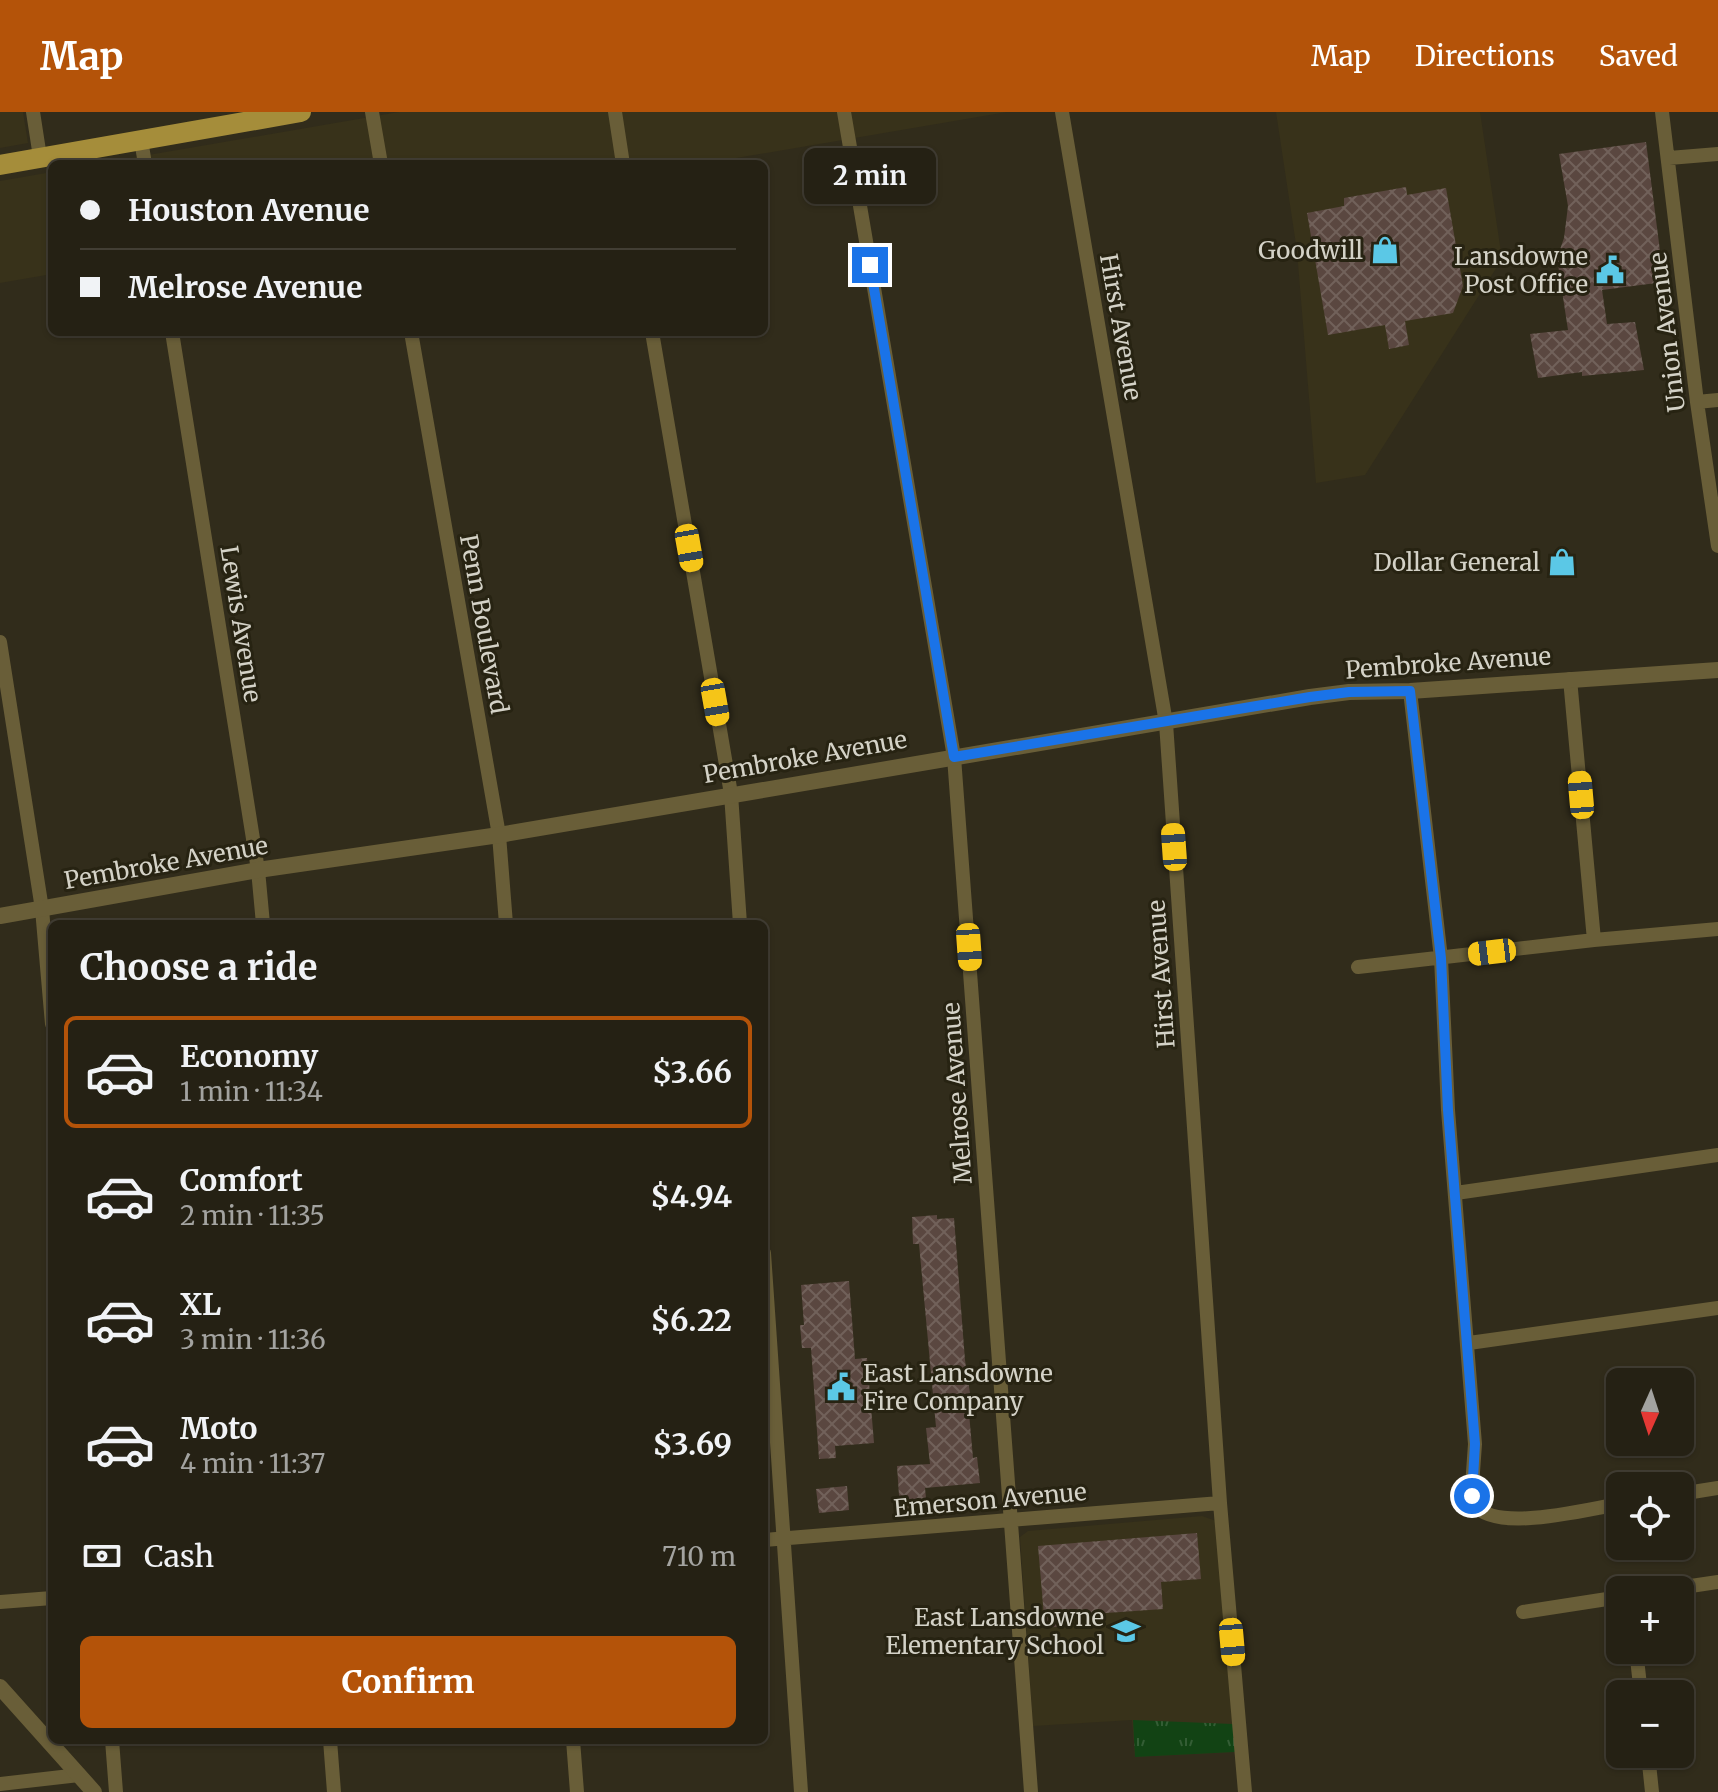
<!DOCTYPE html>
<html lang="en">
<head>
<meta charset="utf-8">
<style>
  :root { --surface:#252114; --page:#2d291d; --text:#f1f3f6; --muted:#a3a3a0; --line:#423e34; --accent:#b45309 }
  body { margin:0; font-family:Merriweather,serif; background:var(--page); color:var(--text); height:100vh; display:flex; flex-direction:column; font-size:30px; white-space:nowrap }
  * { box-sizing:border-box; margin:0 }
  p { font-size:26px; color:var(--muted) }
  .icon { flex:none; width:44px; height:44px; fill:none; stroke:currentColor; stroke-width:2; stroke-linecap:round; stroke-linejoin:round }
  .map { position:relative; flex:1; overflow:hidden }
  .sheet { position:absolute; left:48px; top:808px; width:720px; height:824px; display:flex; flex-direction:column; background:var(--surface); border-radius:12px; box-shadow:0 2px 6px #0004,0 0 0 2px var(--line) }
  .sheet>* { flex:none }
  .guide { position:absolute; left:48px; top:48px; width:720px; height:176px; border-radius:12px; box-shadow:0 2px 6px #0004,0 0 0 2px var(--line); display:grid; align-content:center; height:176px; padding:0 32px; background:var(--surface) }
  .needle { width:52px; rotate:183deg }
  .buttons { position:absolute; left:1606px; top:1256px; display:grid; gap:16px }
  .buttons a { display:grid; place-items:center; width:88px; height:88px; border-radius:12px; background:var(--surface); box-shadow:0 2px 6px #0004,0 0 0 2px var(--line); font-size:40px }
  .end { position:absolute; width:36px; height:36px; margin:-18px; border:10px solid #1a73e8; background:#fff; box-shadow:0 0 0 4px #fff }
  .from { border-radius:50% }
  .bubble { position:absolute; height:56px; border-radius:12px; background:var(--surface); box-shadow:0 2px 6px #0004,0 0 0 2px var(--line); font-size:26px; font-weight:700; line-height:56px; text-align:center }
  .car { position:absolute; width:24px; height:48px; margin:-24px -12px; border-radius:10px; box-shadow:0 0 6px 2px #0007; background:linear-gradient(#f5c518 24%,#345 0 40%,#f5c518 0 76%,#345 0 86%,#f5c518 0) }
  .guide b { display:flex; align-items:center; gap:28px; height:76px; font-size:30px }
  .guide b+b { border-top:2px solid var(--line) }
  .guide i { width:20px; height:20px; background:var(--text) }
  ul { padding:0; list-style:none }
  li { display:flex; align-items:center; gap:24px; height:112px; margin:0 16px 12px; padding:0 16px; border:4px solid transparent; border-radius:12px }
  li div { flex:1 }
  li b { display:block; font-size:30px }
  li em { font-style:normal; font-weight:700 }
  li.active { border-color:var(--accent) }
  li>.icon { width:72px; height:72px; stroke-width:1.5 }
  h2 { padding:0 32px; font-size:36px; line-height:96px }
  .pay { display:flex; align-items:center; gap:20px; height:88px; padding:0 32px; font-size:30px }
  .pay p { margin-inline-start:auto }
  .primary-button { display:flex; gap:16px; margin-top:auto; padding:16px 32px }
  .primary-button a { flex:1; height:92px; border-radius:12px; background:var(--accent); color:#fff; font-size:32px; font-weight:700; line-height:92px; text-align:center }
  header { display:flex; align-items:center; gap:48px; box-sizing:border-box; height:112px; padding:0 40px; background:var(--accent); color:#fff }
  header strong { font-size:38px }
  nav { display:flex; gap:44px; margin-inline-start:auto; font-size:28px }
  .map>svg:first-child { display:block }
</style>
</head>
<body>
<header>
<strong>Map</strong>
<nav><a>Map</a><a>Directions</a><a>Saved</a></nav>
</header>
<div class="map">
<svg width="1718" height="1680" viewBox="0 0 1718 1680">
  <defs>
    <pattern id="park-tufts" width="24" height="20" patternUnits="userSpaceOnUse" patternTransform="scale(2)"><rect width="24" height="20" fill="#124314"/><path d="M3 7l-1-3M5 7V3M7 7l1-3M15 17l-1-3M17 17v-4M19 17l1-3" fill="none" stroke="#345d35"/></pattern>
    <pattern id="building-cross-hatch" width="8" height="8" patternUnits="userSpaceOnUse" patternTransform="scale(2)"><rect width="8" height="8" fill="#5a4740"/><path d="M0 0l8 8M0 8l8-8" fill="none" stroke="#71615a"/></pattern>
  </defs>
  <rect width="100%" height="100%" fill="#312c1b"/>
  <path fill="#38321a" d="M 0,0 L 23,0 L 28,31 L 0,36 Z
    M 399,0 L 1007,0 L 701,52 L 96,52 Z
    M 1276,0 L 1480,0 L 1502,147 L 1365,363 L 1316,371 L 1297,139 Z
    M 52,60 L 52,162 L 0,171 L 0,69 Z
    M 1202,1404 L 1216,1409 L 1235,1640 L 1135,1645 L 1132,1608 L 1033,1614 L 1020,1425 L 1028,1419 Z"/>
  <path fill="url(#park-tufts)" d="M 1133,1608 L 1233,1612 L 1235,1640 L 1135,1645 Z"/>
  <path fill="url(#building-cross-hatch)" d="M 1646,30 L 1664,170 L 1602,178 L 1607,212 L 1635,210 L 1644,258 L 1582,264 L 1582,260 L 1538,266 L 1530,222 L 1568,218 L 1557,146 L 1564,126 L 1568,94 L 1559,42 Z
    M 1406,75 L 1407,83 L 1446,76 L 1463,174 L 1453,201 L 1405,209 L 1409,233 L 1389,237 L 1385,213 L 1328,223 L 1307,101 L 1344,94 L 1344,86 Z
    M 937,1103 L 937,1107 L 954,1106 L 965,1248 L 973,1301 L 969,1301 L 973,1346 L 977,1345 L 980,1371 L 925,1376 L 927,1396 L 900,1398 L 897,1354 L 930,1352 L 926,1316 L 936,1315 L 919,1132 L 913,1132 L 912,1105 Z
    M 849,1169 L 855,1247 L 867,1246 L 874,1331 L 835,1334 L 836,1346 L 819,1347 L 811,1236 L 802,1236 L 800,1213 L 804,1213 L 801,1173 Z
    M 847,1374 L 849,1398 L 819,1401 L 816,1377 Z
    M 1197,1421 L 1201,1467 L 1161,1470 L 1163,1497 L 1064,1504 L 1065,1514 L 1045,1516 L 1038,1434 Z"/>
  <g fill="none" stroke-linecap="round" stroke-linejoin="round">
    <path stroke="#695e38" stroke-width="14" d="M 33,0 L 40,45
      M 372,0 L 381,52
      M 615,0 L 623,52
      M 844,0 L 954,645 L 1031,1680
      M 1062,0 L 1166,611 L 1220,1391 L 1245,1680
      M 1662,0 L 1697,290 L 1718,434
      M 141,28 L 145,52
      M 1669,46 L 1718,42
      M 172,220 L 258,758 L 263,812
      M 411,220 L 499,723 L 506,812
      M 652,220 L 731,682 L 740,812
      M 1697,290 L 1718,288
      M 0,530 L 42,797 L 52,912
      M 1570,567 L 1594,828
      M 1410,579 L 1441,846 L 1448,998 L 1475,1332 L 1472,1374 L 1474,1392 C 1495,1422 1587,1397 1620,1392
      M 1358,855 L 1594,828 L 1718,817
      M 1456,1081 L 1718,1043
      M 764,1141 L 801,1680
      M 1469,1231 L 1718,1196
      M 1680,1382 L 1718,1376
      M 764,1428 L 1220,1391
      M 1664,1478 L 1718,1470
      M 0,1490 L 52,1486
      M 1523,1500 L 1620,1485
      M 1636,1538 L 1641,1582
      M 112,1628 L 116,1680
      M 330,1628 L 334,1680
      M 573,1628 L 577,1680
      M 1648,1642 L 1652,1680
      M 0,1672 L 79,1663"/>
    <path stroke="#695e38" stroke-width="16" d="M 0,804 L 258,758 L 499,723 L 1310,585 L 1349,580 L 1410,579 L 1718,558
      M 0,1575 L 94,1680"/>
    <path stroke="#a58d3a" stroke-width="20" d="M 0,53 L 301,0"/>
  </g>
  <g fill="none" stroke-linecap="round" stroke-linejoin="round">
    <path stroke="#1a73e8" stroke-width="10" d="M 870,153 L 954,645 L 1310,585 L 1349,580 L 1410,579 L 1441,846 L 1448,998 L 1475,1332 L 1472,1384"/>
  </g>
  <defs>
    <symbol id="shop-bare" viewBox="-9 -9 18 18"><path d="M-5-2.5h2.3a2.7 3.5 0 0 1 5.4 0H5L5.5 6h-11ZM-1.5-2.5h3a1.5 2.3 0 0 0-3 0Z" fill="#5bc8e6" stroke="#272312" stroke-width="2.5" paint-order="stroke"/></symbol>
    <symbol id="civic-bare" viewBox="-9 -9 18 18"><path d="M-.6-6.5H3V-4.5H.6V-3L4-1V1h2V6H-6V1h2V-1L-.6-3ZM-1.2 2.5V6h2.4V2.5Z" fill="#5bc8e6" stroke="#272312" stroke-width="2.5" paint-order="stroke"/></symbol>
    <symbol id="school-bare" viewBox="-9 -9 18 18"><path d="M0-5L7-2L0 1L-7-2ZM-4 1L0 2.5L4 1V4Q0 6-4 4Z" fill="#5bc8e6" stroke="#272312" stroke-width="2.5" paint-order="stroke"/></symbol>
  </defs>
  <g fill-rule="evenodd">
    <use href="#shop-bare" x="1365" y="118" width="40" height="40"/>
    <use href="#civic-bare" x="1590" y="138" width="40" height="40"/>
    <use href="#shop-bare" x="1542" y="430" width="40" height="40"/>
    <use href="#civic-bare" x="821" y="1255" width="40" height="40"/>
    <use href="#school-bare" x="1106" y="1499" width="40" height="40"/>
  </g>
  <g text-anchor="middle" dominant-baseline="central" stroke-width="6" stroke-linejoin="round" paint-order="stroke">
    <g font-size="24" fill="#d4d2c7" stroke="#272312" text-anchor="end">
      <text x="1363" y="138">Goodwill</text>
      <text x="1588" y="144">Lansdowne<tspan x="1588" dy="28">Post Office</tspan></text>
      <text x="1540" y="450">Dollar General</text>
      <text x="863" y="1261" text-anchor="start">East Lansdowne<tspan x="863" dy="28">Fire Company</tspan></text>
      <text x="1104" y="1505">East Lansdowne<tspan x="1104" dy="28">Elementary School</tspan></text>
    </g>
    <g font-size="24" fill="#d4d2c7" stroke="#272312">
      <text transform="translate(1121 215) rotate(80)">Hirst Avenue</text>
      <text transform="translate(1667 220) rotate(-97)">Union Avenue</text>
      <text transform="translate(241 512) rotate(81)">Lewis Avenue</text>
      <text transform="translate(484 512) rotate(80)">Penn Boulevard</text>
      <text transform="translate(1448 551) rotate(-4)">Pembroke Avenue</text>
      <text transform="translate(805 645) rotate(-10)">Pembroke Avenue</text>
      <text transform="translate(166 751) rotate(-10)">Pembroke Avenue</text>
      <text transform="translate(1161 862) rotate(-94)">Hirst Avenue</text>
      <text transform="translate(957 981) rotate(-94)">Melrose Avenue</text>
      <text transform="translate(990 1388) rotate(-5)">Emerson Avenue</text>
    </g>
  </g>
</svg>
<div class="buttons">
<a><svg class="needle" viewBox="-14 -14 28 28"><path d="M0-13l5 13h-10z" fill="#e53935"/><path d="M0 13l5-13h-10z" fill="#a3a3a0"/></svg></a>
<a><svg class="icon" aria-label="locate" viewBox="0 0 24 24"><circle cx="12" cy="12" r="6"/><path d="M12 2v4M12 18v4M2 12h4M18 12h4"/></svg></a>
<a>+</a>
<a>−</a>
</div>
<i class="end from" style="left:1472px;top:1384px"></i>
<i class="end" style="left:870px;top:153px"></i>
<div class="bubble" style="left:804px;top:36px;width:132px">2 min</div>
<i class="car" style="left:689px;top:436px;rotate:170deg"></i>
<i class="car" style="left:715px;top:590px;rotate:170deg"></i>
<i class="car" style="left:1581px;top:683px;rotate:355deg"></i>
<i class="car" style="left:1174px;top:735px;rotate:356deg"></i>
<i class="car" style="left:969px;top:835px;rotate:176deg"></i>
<i class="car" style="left:1492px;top:840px;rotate:263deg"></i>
<i class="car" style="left:1232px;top:1530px;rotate:175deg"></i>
<div class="guide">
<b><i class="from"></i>Houston Avenue</b>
<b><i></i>Melrose Avenue</b>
</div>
<section class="sheet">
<h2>Choose a ride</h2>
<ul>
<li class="active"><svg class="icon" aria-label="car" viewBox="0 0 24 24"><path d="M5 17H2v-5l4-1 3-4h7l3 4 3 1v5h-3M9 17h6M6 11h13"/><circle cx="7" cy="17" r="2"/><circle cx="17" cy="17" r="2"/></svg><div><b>Economy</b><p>1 min · 11:34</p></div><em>$3.66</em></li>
<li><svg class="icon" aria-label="car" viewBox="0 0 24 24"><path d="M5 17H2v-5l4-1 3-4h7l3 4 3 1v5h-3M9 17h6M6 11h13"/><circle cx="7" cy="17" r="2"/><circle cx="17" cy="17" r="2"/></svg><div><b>Comfort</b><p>2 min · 11:35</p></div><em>$4.94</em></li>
<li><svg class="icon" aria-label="car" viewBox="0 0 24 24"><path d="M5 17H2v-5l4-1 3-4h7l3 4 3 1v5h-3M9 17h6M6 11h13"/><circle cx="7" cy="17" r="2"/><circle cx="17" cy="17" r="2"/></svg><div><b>XL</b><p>3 min · 11:36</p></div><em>$6.22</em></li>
<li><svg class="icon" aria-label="car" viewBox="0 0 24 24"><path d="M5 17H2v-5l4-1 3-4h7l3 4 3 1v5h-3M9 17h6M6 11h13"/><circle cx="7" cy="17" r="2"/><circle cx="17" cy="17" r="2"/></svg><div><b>Moto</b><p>4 min · 11:37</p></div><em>$3.69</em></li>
</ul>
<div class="pay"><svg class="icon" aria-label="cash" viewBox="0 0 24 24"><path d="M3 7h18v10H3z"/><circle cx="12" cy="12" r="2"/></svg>Cash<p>710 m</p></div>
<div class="primary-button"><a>Confirm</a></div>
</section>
</div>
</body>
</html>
